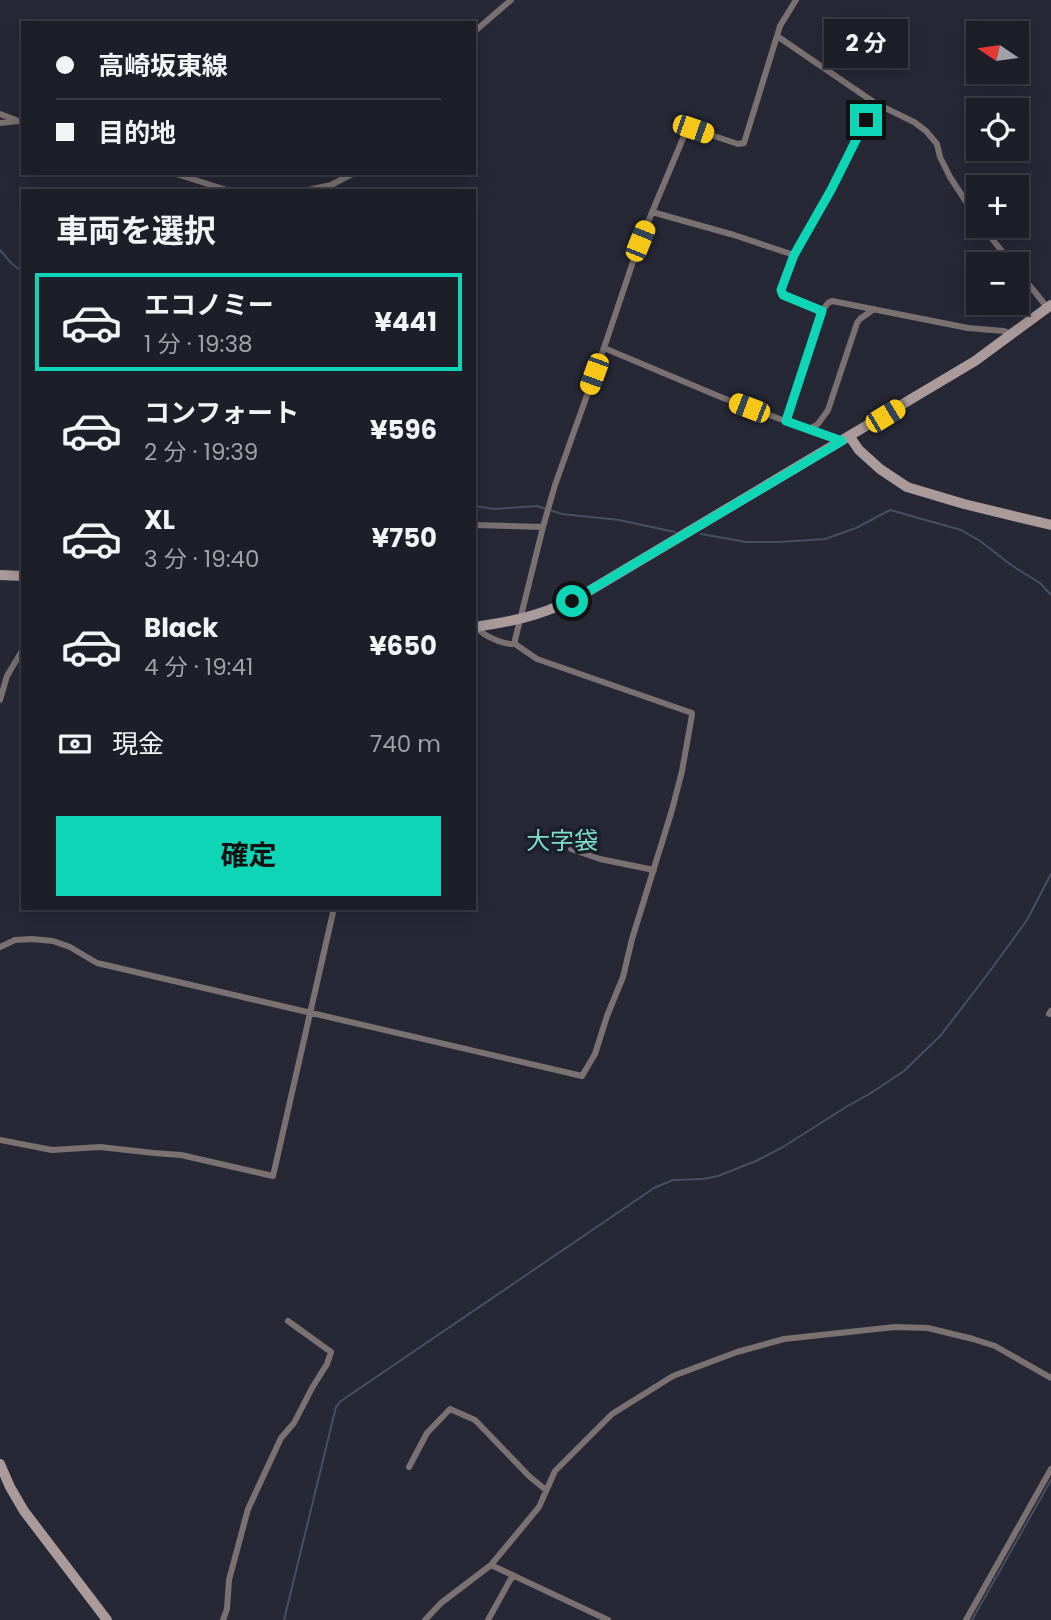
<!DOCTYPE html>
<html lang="ja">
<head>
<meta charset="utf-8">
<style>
  :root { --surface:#1c1e28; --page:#252730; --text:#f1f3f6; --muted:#a0a2a8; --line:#3a3c45; --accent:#0ed5b5 }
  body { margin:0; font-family:Poppins,"Noto Sans JP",sans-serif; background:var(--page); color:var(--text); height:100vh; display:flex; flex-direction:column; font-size:26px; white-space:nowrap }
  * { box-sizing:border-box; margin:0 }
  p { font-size:23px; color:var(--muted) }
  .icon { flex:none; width:38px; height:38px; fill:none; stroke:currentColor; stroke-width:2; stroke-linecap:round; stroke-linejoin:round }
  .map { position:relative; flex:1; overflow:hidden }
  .sheet { position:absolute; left:21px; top:189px; width:455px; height:721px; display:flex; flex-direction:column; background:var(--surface); border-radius:0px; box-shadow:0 4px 18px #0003,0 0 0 2px var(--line) }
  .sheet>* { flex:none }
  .banner { position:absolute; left:21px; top:21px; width:455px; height:154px; border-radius:0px; box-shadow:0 4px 18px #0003,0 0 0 2px var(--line); display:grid; align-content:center; height:154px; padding:0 35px; background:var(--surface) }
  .needle { width:46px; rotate:283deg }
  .fabs { position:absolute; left:966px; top:21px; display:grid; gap:14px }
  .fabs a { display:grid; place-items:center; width:63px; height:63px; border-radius:0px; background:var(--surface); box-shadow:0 4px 18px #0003,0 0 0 2px var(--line); font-size:35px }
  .end { position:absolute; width:32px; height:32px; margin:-16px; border:9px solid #0ed5b5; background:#111; box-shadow:0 0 0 4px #111 }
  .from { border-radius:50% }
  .bubble { position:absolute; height:49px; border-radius:0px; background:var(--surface); box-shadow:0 4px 18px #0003,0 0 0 2px var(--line); font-size:23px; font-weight:700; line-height:49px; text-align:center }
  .car { position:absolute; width:21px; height:42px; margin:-21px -10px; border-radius:9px; box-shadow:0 0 5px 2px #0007; background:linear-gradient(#f5c518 24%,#345 0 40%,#f5c518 0 76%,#345 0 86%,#f5c518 0) }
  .banner b { display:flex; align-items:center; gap:24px; height:66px; font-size:26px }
  .banner b+b { border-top:2px solid var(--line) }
  .banner i { width:18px; height:18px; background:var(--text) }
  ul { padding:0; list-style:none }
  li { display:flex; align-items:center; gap:21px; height:98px; margin:0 14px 10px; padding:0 21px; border:4px solid transparent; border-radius:0px }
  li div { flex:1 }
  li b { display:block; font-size:26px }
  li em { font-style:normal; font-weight:700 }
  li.current { border-color:var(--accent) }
  li>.icon { width:63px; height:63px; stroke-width:1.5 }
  h2 { padding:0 35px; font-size:32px; line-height:84px }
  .pay { display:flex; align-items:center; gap:18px; height:77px; padding:0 35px; font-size:26px }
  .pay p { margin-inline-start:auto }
  .cta { display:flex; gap:14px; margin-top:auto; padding:14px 35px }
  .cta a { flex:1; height:80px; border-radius:0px; background:var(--accent); color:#111; font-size:28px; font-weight:700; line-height:80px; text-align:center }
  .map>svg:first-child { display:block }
</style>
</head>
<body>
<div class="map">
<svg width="1051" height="1620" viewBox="0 0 1051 1620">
  <rect width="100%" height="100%" fill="#262836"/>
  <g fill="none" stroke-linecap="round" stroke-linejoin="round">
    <path stroke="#474f63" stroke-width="2" d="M 0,250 L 12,264 L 23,272
      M 474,506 L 495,509 L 537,506 L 562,514 L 619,520 L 675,532
      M 701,534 L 746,542 L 780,542 L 825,539 L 856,528 L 890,510 L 961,530 L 980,541 L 1011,565 L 1040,583 L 1051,595
      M 284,1620 L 336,1407 L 341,1401 L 654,1188 L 673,1180 L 703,1179 L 718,1176 L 756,1161 L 783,1147 L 846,1107 L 871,1093 L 904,1071 L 941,1035 L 990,971 L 1027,920 L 1051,874
      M 972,1620 L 1051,1480"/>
    <path stroke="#7b7171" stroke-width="6" d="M 796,0 L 780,26 L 777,36 L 875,103 L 914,122 L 926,131 L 937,144 L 940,157 L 950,177 L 978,220
      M 474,32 L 511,0
      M 0,114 L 16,120
      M 0,123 L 18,121 L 23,122
      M 173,173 L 230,191
      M 304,191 L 331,185 L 354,173
      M 652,212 L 734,235 L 794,255
      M 982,226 L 1012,264
      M 1017,270 L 1047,307
      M 822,311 L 784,295 L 781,290 L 794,255 L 831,190 L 875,103
      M 604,348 L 723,398 L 840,441
      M 786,421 L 822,311 L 828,303 L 832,301 L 968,328 L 1004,331 L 1013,334
      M 809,429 L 818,424 L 828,410 L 857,323 L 860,319 L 874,309
      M 474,525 L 543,527
      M 477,627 C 482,636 505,645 515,644
      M 0,700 L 7,676 L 23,649
      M 571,849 L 600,859 L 654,870
      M 0,947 L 15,940 L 32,939 L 53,941 L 70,947 L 97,963 L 582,1076 L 595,1054 L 607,1016 L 623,977 L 632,939 L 672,810 L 682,771 L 692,715 L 692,713 L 537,659 L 515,644 L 515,640 L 543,527 L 555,485 L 607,339 L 640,241 L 684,136 L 689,129 L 693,129 L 738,144 L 744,143 L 777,36
      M 1049,1014 L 1051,1011
      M 0,1140 L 52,1150 L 100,1147 L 154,1153 L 181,1155 L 273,1176 L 334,908
      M 409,1467 L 427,1433 L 450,1409 L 475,1420 L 530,1477 L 546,1490
      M 491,1565 L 608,1620
      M 223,1620 L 227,1609 L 229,1580 L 248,1509 L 281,1438 L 294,1423 L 312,1388 L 327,1364 L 331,1352 L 288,1321
      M 425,1620 L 441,1603 L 491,1565 L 539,1507 L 555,1471 L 612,1414 L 673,1376 L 737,1352 L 784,1339 L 895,1327 L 928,1328 L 973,1339 L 995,1346 L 1051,1378
      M 488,1620 L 513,1575
      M 966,1620 L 1051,1469"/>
    <path stroke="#aa9a99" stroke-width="10" d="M 850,437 L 859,450 L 880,469 L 907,487 L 964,504 L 1051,525
      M 0,575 L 23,576
      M 474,627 C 519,621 550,613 589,591 L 975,361 L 1051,305
      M 0,1464 L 10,1487 L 24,1511 L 107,1620"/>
  </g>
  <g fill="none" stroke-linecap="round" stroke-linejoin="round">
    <path stroke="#0ed5b5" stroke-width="9" d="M 572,601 L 842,441 L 786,421 L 822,311 L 783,295 L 781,290 L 794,255 L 831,190 L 866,120"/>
  </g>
  <g text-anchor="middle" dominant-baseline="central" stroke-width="7" stroke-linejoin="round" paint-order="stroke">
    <g font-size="24" fill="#7cdfc7" stroke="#1c1e2c">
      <text x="562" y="840">大字袋</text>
    </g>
  </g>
</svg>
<div class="fabs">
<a><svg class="needle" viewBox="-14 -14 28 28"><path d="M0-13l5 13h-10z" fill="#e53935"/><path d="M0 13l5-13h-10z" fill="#a0a2a8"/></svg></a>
<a><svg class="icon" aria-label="locate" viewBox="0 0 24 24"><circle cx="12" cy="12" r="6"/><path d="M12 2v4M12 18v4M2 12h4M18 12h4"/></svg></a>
<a>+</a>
<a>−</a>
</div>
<i class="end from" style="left:572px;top:601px"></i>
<i class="end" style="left:866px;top:120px"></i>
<div class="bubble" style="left:824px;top:19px;width:84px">2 分</div>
<i class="car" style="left:693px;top:129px;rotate:109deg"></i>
<i class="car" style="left:640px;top:241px;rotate:22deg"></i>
<i class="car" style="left:594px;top:374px;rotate:200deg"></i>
<i class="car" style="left:749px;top:408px;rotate:291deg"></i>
<i class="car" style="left:885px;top:416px;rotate:59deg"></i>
<div class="banner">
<b><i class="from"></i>高崎坂東線</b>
<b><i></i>目的地</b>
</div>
<section class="sheet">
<h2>車両を選択</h2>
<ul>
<li class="current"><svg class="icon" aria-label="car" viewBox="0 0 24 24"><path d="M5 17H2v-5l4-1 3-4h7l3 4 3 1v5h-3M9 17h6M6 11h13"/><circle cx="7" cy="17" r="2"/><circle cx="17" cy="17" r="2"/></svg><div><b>エコノミー</b><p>1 分 · 19:38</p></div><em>¥441</em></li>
<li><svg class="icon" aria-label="car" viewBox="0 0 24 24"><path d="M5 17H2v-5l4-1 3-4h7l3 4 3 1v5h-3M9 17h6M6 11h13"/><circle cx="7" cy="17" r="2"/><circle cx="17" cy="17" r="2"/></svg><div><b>コンフォート</b><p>2 分 · 19:39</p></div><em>¥596</em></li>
<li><svg class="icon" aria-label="car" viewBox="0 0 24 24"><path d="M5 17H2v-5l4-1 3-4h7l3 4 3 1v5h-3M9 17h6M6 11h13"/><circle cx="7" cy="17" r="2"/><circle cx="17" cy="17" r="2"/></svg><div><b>XL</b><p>3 分 · 19:40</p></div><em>¥750</em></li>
<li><svg class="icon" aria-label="car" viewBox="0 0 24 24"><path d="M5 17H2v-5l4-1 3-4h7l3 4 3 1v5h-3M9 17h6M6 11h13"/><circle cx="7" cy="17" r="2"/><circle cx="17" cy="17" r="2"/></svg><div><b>Black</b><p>4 分 · 19:41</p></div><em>¥650</em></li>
</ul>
<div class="pay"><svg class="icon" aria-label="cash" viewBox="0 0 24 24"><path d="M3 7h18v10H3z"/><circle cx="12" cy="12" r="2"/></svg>現金<p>740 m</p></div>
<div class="cta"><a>確定</a></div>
</section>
</div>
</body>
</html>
